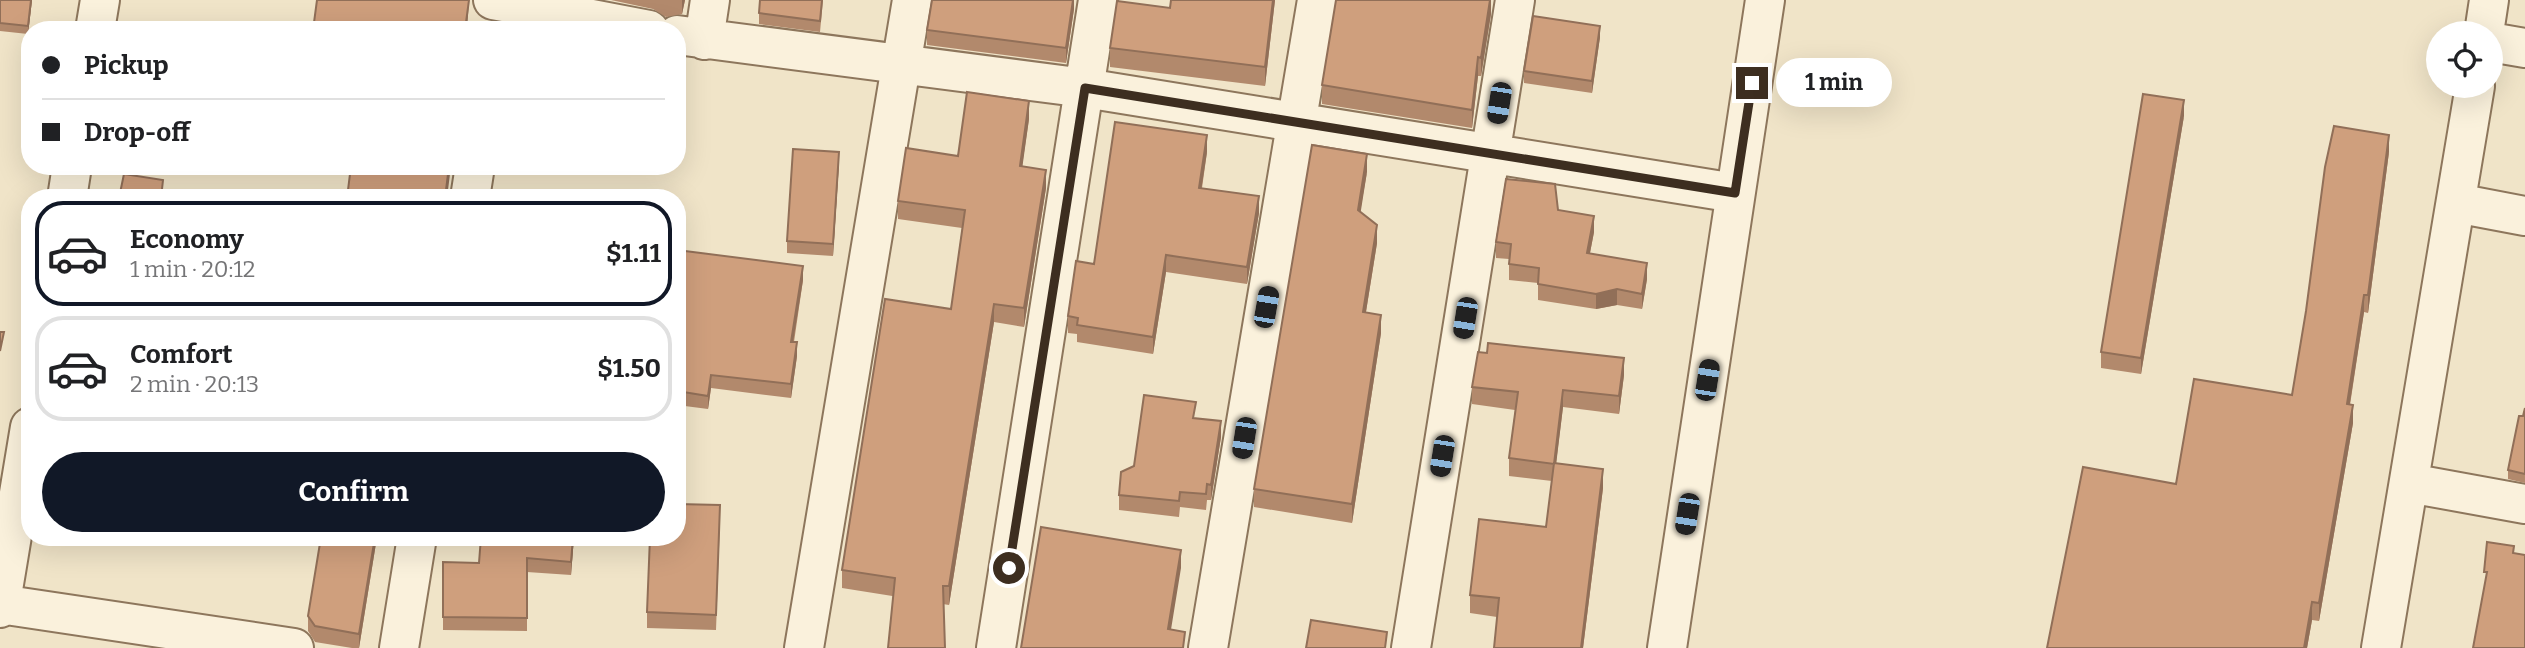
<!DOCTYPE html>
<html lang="en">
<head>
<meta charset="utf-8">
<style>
  :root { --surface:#fff; --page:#f6f6f6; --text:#202124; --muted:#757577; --line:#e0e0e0; --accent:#111827 }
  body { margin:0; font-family:Bitter,serif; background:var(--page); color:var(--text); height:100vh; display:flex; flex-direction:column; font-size:26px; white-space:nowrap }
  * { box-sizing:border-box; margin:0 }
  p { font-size:23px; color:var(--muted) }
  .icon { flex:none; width:38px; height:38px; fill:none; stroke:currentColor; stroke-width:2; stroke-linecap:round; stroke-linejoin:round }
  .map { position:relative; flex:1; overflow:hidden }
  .details { position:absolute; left:21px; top:189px; width:665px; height:357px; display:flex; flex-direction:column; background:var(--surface); border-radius:28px; box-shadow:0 7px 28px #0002 }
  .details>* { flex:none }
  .banner { position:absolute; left:21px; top:21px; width:665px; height:154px; border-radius:28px; box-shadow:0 7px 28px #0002; display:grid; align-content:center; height:154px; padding:0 21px; background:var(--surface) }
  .controls { position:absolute; left:2426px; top:21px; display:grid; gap:14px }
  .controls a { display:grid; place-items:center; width:77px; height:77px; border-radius:50%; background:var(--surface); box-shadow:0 7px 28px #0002; font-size:35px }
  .end { position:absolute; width:32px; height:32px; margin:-16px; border:9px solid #3d2e20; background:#fff; box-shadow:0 0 0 4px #fff }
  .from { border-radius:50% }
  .bubble { position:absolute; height:49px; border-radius:24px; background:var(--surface); box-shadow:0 7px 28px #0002; font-size:23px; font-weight:700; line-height:49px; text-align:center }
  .car { position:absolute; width:21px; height:42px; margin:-21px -10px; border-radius:9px; box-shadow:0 0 5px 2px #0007; background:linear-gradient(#222 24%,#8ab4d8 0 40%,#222 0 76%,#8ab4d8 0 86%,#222 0) }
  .banner b { display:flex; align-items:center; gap:24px; height:66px; font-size:26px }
  .banner b+b { border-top:2px solid var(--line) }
  .banner i { width:18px; height:18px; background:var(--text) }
  ul { padding:12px 0 0; list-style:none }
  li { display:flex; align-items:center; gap:21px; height:105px; margin:0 14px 10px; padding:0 7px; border:4px solid var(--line); border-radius:28px }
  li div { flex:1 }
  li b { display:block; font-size:26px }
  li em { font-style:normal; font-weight:700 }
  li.active { border-color:var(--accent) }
  li>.icon { width:63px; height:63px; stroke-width:1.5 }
  .action { display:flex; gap:14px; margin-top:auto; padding:14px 21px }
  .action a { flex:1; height:80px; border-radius:42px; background:var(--accent); color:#fff; font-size:28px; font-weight:700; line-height:80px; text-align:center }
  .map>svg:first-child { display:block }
</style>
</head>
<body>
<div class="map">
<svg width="2525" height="648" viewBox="0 0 2525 648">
  <rect width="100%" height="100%" fill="#f0e4c8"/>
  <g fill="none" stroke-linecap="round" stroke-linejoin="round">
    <defs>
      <path id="minor" d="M 493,0 L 649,30
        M 95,30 L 100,0
        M 2484,33 L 2489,0
        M 677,35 L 1085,88 L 1735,193
        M 704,40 L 710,0
        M 2490,42 L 2525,48
        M 67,198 L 72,166
        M 470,198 L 475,166
        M 2456,203 L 2525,216
        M 2409,483 L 2525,504
        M 0,604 L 294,648
        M 0,608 L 30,427
        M 399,648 L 417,537
        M 804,648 L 912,0
        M 996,648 L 1098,0
        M 1208,648 L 1317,0
        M 1411,648 L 1515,0
        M 2381,648 L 2475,86"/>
      <path id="tertiary" d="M 1667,648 L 1765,0"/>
    </defs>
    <use href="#minor" stroke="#8d765c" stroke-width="42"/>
    <use href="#tertiary" stroke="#8d765c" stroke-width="42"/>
    <use href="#minor" stroke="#faf1dc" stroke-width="38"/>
    <use href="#tertiary" stroke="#faf1dc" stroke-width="38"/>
  </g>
  <path fill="#b2896c" d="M 0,0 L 32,0 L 28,34 L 0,31 Z
    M 611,0 L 685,0 L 682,14 L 666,17 L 653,9 Z
    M 823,0 L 820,32 L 759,24 L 759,13 Z
    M 1074,0 L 1074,9 L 1066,63 L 927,45 L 927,30 Z
    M 1171,0 L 1275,0 L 1265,86 L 1110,67 L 1110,48 L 1170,8 Z
    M 1491,0 L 1491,14 L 1481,76 L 1478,76 L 1472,128 L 1322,104 L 1322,85 Z
    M 1600,37 L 1592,93 L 1524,83 L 1524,71 Z
    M 2184,116 L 2141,374 L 2101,368 L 2101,352 Z
    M 1029,119 L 1022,166 L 1046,188 L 1024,327 L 994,322 L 949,605 L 842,588 L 842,570 L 951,309 L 962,228 L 898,219 L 898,201 L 958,156 Z
    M 1207,152 L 1202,188 L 1259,213 L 1247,284 L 1166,272 L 1153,354 L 1077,342 L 1077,334 L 1068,333 L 1068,316 L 1094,264 Z
    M 2389,152 L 2368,313 L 2364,312 L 2350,405 L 2353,423 L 2319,621 L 2312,620 L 2307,648 L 2047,648 L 2176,484 L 2292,395 L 2306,311 Z
    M 839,163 L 833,256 L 787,253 L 787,241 Z
    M 1367,172 L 1360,212 L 1377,243 L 1366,312 L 1381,333 L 1352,523 L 1254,507 L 1254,489 Z
    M 1558,210 L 1594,232 L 1590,253 L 1647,279 L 1642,309 L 1617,305 L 1596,309 L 1538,300 L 1538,283 L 1509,280 L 1509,259 L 1496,258 L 1496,242 Z
    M 803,280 L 794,342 L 797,356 L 791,398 L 711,388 L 708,409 L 677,405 L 677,307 Z
    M 1624,375 L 1619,414 L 1563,407 L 1556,463 L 1603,488 L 1583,648 L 1494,648 L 1497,617 L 1470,613 L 1470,595 L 1546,527 L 1552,481 L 1509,476 L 1509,458 L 1515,410 L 1472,404 L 1472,387 Z
    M 2525,408 L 2525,483 L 2508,479 L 2508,470 Z
    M 1196,418 L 1221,437 L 1211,500 L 1207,500 L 1206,510 L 1180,507 L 1179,517 L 1119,510 L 1119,495 L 1134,466 Z
    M 720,521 L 716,630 L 647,628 L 647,612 Z
    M 377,537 L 359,648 L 352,648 L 315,642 L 308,631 L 308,616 Z
    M 481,537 L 574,537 L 571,575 L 527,572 L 527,631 L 443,630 L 443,562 L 479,563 Z"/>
  <path fill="#916f58" d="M 31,0 L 32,0 L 28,34 L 28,26 Z
    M 469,0 L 467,30 L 465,30 Z
    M 682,0 L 685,0 L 682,14 Z
    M 1073,0 L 1074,0 L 1074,9 L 1066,63 L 1066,48 Z
    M 1273,0 L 1275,0 L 1265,86 L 1265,67 Z
    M 1486,0 L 1491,0 L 1491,14 L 1481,76 L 1481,58 Z
    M 1600,26 L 1600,37 L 1592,93 L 1592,81 Z
    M 1478,57 L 1478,76 L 1472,128 L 1472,110 Z
    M 2184,100 L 2184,116 L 2141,374 L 2141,358 Z
    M 1029,101 L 1029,119 L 1020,184 L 1020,166 Z
    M 1207,135 L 1207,152 L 1199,204 L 1199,188 Z
    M 2389,135 L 2389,152 L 2368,313 L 2368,295 Z
    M 839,152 L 839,163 L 833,256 L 833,244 Z
    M 1367,154 L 1367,172 L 1358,229 L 1358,210 Z
    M 449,166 L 451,166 L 447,198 L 445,198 Z
    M 1046,170 L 1046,188 L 1024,327 L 1024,308 Z
    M 1259,196 L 1259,213 L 1247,284 L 1247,267 Z
    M 1594,216 L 1594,232 L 1587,268 L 1587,253 Z
    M 1377,225 L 1377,243 L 1363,330 L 1363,312 Z
    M 1166,255 L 1166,272 L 1153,354 L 1153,337 Z
    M 1647,263 L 1647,279 L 1642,309 L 1642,294 Z
    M 803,266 L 803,280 L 791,355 L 791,342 Z
    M 1617,289 L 1617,305 L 1596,309 L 1596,294 Z
    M 2364,295 L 2364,312 L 2347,422 L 2347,404 Z
    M 994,304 L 994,322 L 949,605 L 949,586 Z
    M 1381,315 L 1381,333 L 1352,523 L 1352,504 Z
    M 797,342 L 797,356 L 791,398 L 791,384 Z
    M 1624,358 L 1624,375 L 1619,414 L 1619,396 Z
    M 711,375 L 711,388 L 708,409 L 708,396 Z
    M 1563,390 L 1563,407 L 1554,482 L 1554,464 Z
    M 2353,405 L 2353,423 L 2319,621 L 2319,603 Z
    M 1221,421 L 1221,437 L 1211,500 L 1211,485 Z
    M 1603,469 L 1603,488 L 1583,648 L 1581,648 Z
    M 375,537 L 377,537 L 359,648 L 359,634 Z
    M 573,537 L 574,537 L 571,575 L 571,562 Z
    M 1181,550 L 1181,568 L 1168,648 L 1168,629 Z
    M 2312,602 L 2312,620 L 2307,648 L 2304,648 Z"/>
  <path fill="#cf9f7d" stroke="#916f58" stroke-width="2" d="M 0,0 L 31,0 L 28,26 L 0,23 Z
    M 317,0 L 469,0 L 465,30 L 313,30 Z
    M 760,0 L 822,0 L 820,21 L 759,13 Z
    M 932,0 L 1073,0 L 1066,48 L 927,30 Z
    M 1171,0 L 1273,0 L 1265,67 L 1110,48 L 1117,1 L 1170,8 Z
    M 1336,0 L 1490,0 L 1481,58 L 1478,57 L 1472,110 L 1322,85 Z
    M 1533,16 L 1600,26 L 1592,81 L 1524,71 Z
    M 200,23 L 255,30 L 199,30 Z
    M 967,92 L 1029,101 L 1020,166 L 1046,170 L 1024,308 L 994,304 L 949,586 L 943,586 L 945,648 L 888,648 L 895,578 L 842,570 L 885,299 L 951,309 L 965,210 L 898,201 L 906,148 L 958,156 Z
    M 2143,94 L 2184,100 L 2141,358 L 2101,352 Z
    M 1115,122 L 1207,135 L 1199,188 L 1259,196 L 1247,267 L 1166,255 L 1153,337 L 1077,325 L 1078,318 L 1068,316 L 1076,261 L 1094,264 Z
    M 2334,126 L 2389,135 L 2368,295 L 2364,295 L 2347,404 L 2353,405 L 2319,603 L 2312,602 L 2304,648 L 2047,648 L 2083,467 L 2176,484 L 2194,379 L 2292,395 L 2306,311 L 2325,167 Z
    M 1312,145 L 1367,154 L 1358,210 L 1377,225 L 1363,312 L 1381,315 L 1352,504 L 1254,489 Z
    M 793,149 L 839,152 L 833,244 L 787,241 Z
    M 351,166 L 449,166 L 445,198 L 347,198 Z
    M 124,174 L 163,180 L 161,198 L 119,198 Z
    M 1506,179 L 1555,184 L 1558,210 L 1594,216 L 1587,253 L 1647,263 L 1642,294 L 1617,289 L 1596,294 L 1538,284 L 1539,268 L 1509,264 L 1511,244 L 1496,242 Z
    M 685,251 L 803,266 L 791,342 L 797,342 L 791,384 L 711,375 L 708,396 L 677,391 L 677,307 Z
    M 0,332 L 4,332 L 0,351 Z
    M 1488,343 L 1624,358 L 1619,396 L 1563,390 L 1554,464 L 1509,458 L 1518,392 L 1472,387 L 1478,352 L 1487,353 Z
    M 1144,395 L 1196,402 L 1193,418 L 1221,421 L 1211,485 L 1207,484 L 1206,494 L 1180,492 L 1179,501 L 1119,495 L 1121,472 L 1134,466 Z
    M 2525,408 L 2525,474 L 2508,470 L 2519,416 L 2523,416 Z
    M 1554,463 L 1603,469 L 1581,648 L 1494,648 L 1499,598 L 1470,595 L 1479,519 L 1546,527 Z
    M 677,504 L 720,505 L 716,615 L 647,612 L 650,537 L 677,537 Z
    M 1041,527 L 1181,550 L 1168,629 L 1185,632 L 1183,648 L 1021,648 Z
    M 321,537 L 375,537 L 359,634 L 315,626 L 308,616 Z
    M 481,537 L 573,537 L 571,562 L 527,558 L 527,618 L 443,617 L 443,562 L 479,563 Z
    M 2487,542 L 2514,546 L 2513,553 L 2525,555 L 2525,648 L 2473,648 L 2487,572 L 2484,572 Z
    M 1311,620 L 1387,632 L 1385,648 L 1306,648 Z"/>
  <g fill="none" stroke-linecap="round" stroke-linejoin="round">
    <path stroke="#3d2e20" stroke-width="9" d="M 1009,568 L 1085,88 L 1735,193 L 1752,83"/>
  </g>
</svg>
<div class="controls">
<a><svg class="icon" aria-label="locate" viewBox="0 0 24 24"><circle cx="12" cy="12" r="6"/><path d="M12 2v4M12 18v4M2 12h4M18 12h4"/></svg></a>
</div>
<i class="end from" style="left:1009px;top:568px"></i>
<i class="end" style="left:1752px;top:83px"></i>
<div class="bubble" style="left:1776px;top:58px;width:116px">1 min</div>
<i class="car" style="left:1499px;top:103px;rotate:189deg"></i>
<i class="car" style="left:1266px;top:307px;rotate:10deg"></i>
<i class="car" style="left:1465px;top:318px;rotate:189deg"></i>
<i class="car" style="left:1707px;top:380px;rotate:9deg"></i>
<i class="car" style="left:1244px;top:438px;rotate:189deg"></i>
<i class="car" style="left:1442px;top:456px;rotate:189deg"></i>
<i class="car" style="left:1687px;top:514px;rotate:189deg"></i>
<div class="banner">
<b><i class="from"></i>Pickup</b>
<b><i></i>Drop-off</b>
</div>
<section class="details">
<ul>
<li class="active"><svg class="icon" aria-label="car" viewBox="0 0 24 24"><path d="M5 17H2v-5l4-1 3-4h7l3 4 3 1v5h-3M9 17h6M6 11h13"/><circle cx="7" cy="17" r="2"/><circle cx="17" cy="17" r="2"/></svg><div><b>Economy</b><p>1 min · 20:12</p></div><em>$1.11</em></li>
<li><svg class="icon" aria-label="car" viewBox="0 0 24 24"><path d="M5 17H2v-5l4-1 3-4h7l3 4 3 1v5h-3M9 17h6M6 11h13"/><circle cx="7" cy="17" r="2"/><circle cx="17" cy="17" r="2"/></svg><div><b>Comfort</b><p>2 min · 20:13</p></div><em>$1.50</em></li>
</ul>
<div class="action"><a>Confirm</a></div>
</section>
</div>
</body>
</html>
